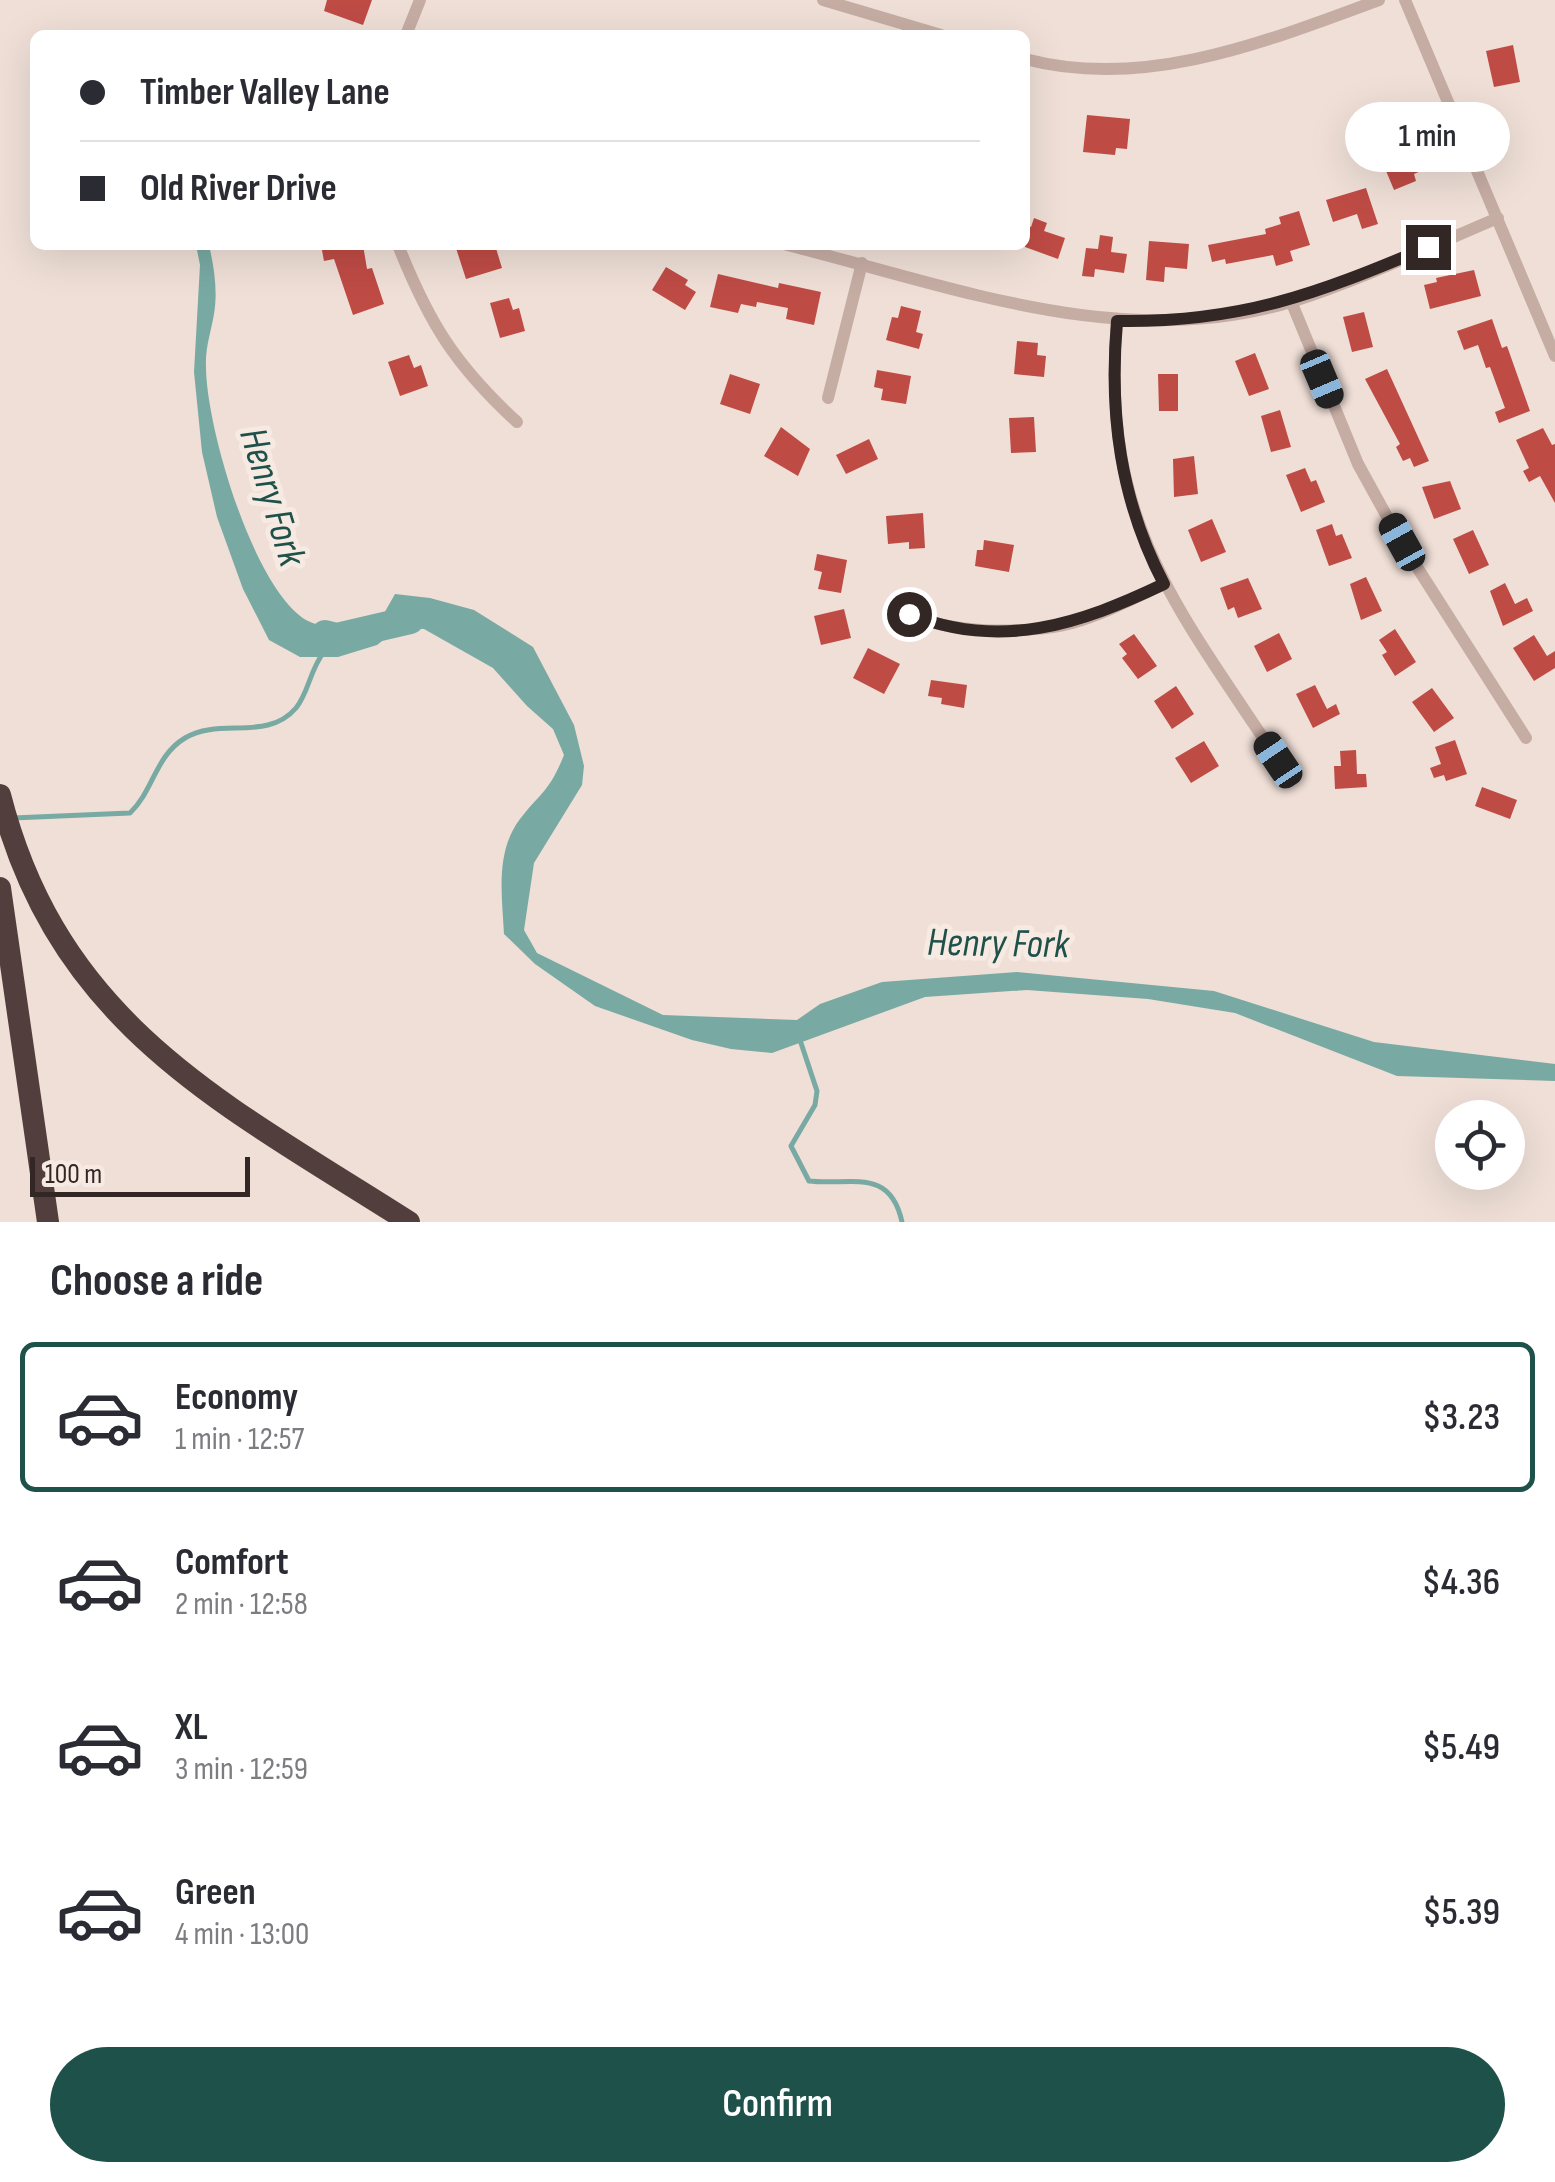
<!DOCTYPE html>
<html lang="en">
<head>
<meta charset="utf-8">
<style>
  :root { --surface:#fff; --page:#f7f7f7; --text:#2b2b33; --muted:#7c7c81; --line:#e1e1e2; --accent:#1e514a }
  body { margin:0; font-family:"Sofia Sans Condensed",sans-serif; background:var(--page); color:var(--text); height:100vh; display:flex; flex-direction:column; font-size:38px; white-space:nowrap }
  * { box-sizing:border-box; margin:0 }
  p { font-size:32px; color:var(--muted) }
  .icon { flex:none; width:55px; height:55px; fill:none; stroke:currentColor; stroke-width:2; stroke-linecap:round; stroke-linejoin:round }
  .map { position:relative; height:1222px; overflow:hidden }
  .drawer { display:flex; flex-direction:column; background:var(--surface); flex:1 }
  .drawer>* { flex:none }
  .guide { position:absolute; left:30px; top:30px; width:1000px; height:220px; border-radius:15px; box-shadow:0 10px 40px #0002; display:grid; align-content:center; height:220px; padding:0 50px; background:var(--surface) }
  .tools { position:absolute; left:1435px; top:1100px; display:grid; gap:20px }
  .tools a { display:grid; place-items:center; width:90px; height:90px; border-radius:50%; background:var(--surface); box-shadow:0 10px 40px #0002; font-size:50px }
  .scale { position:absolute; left:30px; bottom:25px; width:220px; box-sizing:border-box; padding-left:10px; border:5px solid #322725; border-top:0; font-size:28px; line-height:35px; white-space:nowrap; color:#322725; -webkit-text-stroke:8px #f7eae3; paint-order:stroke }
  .end { position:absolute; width:45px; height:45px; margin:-22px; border:12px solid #322725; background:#fff; box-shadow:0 0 0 5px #fff }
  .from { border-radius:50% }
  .bubble { position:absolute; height:70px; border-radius:35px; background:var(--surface); box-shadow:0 10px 40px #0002; font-size:32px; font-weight:600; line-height:70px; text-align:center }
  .car { position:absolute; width:30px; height:60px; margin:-30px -15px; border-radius:12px; box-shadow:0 0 8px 2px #0007; background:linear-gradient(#222 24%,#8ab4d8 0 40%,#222 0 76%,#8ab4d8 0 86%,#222 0) }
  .guide b { display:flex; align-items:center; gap:35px; height:95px; font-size:38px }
  .guide b+b { border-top:2px solid var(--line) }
  .guide i { width:25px; height:25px; background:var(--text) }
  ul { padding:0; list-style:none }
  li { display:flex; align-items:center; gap:30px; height:150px; margin:0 20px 15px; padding:0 30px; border:5px solid transparent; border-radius:15px }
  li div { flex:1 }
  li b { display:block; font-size:38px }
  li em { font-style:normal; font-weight:600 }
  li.active { border-color:var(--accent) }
  li>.icon { width:90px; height:90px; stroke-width:1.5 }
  h2 { padding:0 50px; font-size:45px; line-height:120px }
  .action { display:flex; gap:20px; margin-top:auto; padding:20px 50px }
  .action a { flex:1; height:115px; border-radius:60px; background:var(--accent); color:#fff; font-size:40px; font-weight:600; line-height:115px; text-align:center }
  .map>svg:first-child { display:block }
</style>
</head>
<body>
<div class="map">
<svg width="1555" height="1222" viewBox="0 0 1555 1222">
  <rect width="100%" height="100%" fill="#efdfd7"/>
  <path fill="#78aaa3" d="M 196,245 L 209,245 C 214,267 218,291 214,314 C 211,332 205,348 206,367 C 206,426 253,588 306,620 C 322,629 355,631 374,631 L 395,594 L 430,598 L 474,610 L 533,647 L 574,725 L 584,766 L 582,785 L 534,863 L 524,930 L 537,953 L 663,1015 L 797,1020 L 820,1004 L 882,982 L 1017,972 L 1214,991 L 1374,1042 L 1555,1064 L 1555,1081 L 1397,1076 L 1235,1013 L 1148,999 L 1027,990 L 925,997 L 772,1053 L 731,1049 L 692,1040 L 595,1006 L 535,964 L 504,934 C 502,895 495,852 520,819 C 542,791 549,792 564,755 L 553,729 L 527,706 L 493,668 L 424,629 L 399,628 L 377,645 L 338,657 L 300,657 L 269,640 L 243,589 L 217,517 L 202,452 L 194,372 L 200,265 Z"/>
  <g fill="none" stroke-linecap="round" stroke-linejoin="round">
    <path stroke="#78aaa3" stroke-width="5" d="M 13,818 L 130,813 C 154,790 155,756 185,738 C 220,717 267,742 296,708 C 309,692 310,669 324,652
      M 800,1040 L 817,1091 L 815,1105 L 791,1146 L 809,1181 C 849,1186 890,1166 902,1222"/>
    <path stroke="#78aaa3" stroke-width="28" d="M 325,634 L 337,637 L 410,620"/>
  </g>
  <path fill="#bf4b45" d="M 327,0 L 372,0 L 363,25 L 324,11 Z
    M 1513,45 L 1520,82 L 1494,87 L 1486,51 Z
    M 1087,115 L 1130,119 L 1127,149 L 1116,148 L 1115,155 L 1083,152 Z
    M 1422,152 L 1428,168 L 1414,174 L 1416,181 L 1394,190 L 1384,166 Z
    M 1366,188 L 1378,224 L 1362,229 L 1357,214 L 1333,222 L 1326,200 Z
    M 1299,211 L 1310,245 L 1290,251 L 1293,261 L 1276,266 L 1273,255 L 1226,264 L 1225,259 L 1212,262 L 1208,245 L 1266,234 L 1265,229 L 1281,224 L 1279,217 Z
    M 1034,218 L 1047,223 L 1044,231 L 1065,238 L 1058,259 L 1025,247 L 1025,225 L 1031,227 Z
    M 1100,235 L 1113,237 L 1111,252 L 1127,254 L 1124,273 L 1095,269 L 1094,277 L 1082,276 L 1086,248 L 1098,249 Z
    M 1149,241 L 1189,244 L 1187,269 L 1165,267 L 1164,282 L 1146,280 Z
    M 321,245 L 363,245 L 367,269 L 372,268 L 384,304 L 353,315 L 334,259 L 324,261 Z
    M 455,245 L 495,245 L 502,268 L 466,279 Z
    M 666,267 L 688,280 L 685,285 L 696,292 L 685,310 L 652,290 Z
    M 1474,270 L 1481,296 L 1430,309 L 1424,285 L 1437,282 L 1436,278 Z
    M 718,274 L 778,288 L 779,283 L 821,292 L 814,325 L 786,319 L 788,308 L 757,302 L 756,307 L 741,304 L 738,313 L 710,307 Z
    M 509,298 L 513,310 L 519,308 L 525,331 L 500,338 L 490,303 Z
    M 901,306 L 921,311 L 916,332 L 923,334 L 919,349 L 886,340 L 892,317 L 898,318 Z
    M 1364,312 L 1373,347 L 1352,352 L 1343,317 Z
    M 1492,319 L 1502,348 L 1507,346 L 1530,411 L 1499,423 L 1495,412 L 1505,408 L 1490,367 L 1486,368 L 1478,345 L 1464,350 L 1457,331 Z
    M 1017,341 L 1038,343 L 1037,355 L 1046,356 L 1044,377 L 1014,374 Z
    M 1255,353 L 1269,389 L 1249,396 L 1235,361 Z
    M 409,355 L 414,368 L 421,365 L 428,386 L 400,396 L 388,362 Z
    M 1387,369 L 1429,461 L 1414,467 L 1410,458 L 1403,461 L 1396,447 L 1400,444 L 1365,379 Z
    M 877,370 L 911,376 L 906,404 L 881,400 L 883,389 L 874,387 Z
    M 730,374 L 760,384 L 750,414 L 720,404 Z
    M 1158,374 L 1178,374 L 1178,411 L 1159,411 Z
    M 1280,410 L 1291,447 L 1271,452 L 1261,416 Z
    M 1034,417 L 1036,452 L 1011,453 L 1009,418 Z
    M 781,427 L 810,449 L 798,476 L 764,456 Z
    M 1543,428 L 1552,445 L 1555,444 L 1555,503 L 1540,476 L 1529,482 L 1523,471 L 1529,468 L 1516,440 Z
    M 869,439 L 878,459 L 846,474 L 836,455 Z
    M 1194,456 L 1198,494 L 1174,497 L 1173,459 Z
    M 1305,468 L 1311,482 L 1316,480 L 1325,502 L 1301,512 L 1286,475 Z
    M 1450,481 L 1461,509 L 1434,519 L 1422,487 Z
    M 923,513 L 925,548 L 909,549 L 909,542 L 888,544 L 886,516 Z
    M 1212,519 L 1226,552 L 1201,562 L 1188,530 Z
    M 1332,524 L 1336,536 L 1342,534 L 1352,558 L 1329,566 L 1316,530 Z
    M 1473,530 L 1489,565 L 1469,574 L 1453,539 Z
    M 984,540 L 1014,545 L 1009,572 L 975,566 L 977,550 L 983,550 Z
    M 817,554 L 847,560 L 841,593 L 818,589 L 822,572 L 814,570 Z
    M 1366,577 L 1382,611 L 1361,620 L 1350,584 Z
    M 1248,578 L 1262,609 L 1238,618 L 1234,607 L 1228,610 L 1220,588 Z
    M 1505,583 L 1515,604 L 1527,598 L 1533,611 L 1503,626 L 1490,591 Z
    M 844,609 L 851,638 L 821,645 L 814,616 Z
    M 1395,629 L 1416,662 L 1395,676 L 1382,655 L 1387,652 L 1379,640 Z
    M 1279,633 L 1292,659 L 1267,672 L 1254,646 Z
    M 1134,634 L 1157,666 L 1138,679 L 1122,658 L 1127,654 L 1119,644 Z
    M 1534,635 L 1547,656 L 1555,651 L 1555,668 L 1534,681 L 1513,648 Z
    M 868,648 L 900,664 L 884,694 L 853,678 Z
    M 931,680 L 967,685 L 964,708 L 941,704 L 942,698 L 928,696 Z
    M 1315,685 L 1327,709 L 1336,704 L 1340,714 L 1313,728 L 1296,694 Z
    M 1176,686 L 1194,714 L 1172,729 L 1154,701 Z
    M 1432,688 L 1454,718 L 1434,732 L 1412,702 Z
    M 1455,740 L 1467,774 L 1446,781 L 1444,775 L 1434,778 L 1430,768 L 1441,764 L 1435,747 Z
    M 1204,741 L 1219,766 L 1191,783 L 1175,758 Z
    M 1356,750 L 1357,774 L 1366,774 L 1367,787 L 1335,789 L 1334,766 L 1341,766 L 1340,751 Z
    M 1482,787 L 1517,800 L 1510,819 L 1475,806 Z"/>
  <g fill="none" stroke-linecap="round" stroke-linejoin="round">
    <path stroke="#c6ada4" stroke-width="12" d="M 823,0 L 941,35
      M 1405,0 L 1555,356
      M 406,35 L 420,0
      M 1025,59 C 1146,91 1267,41 1379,0
      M 398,245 C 429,323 455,365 517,422
      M 787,245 C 952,286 1124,354 1294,301 C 1363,279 1431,246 1498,218
      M 1291,301 L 1358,464 L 1401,542 L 1526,738
      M 1117,321 C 1100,519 1175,605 1278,760
      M 828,398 L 862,263
      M 897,598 C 916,638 1034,634 1072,623 C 1104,614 1134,598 1164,584"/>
    <path stroke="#523f3d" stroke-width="22" d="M 0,795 C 59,1026 223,1103 409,1222
      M 0,888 L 48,1222"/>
  </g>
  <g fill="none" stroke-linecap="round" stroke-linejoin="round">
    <path stroke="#322725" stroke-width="12" d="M 909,614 C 1001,651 1080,624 1164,584 C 1120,500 1109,414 1117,321 C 1240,323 1317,294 1428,247"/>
  </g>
  <g text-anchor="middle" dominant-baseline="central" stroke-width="10" stroke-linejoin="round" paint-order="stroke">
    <g font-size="40" font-style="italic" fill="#1e514a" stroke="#f7eae3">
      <text transform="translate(272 497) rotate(73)">Henry Fork</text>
      <text transform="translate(998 944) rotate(1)">Henry Fork</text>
    </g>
  </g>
</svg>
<div class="tools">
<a><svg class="icon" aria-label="locate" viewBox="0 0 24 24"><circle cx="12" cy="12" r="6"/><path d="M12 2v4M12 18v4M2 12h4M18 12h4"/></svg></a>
</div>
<div class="scale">100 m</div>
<i class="end from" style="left:909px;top:614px"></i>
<i class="end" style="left:1428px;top:247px"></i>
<div class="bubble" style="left:1345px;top:102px;width:165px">1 min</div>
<i class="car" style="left:1322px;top:379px;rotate:157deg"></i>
<i class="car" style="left:1402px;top:542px;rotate:331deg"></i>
<i class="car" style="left:1278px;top:760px;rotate:326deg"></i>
<div class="guide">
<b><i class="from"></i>Timber Valley Lane</b>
<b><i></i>Old River Drive</b>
</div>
</div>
<section class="drawer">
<h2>Choose a ride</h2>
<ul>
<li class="active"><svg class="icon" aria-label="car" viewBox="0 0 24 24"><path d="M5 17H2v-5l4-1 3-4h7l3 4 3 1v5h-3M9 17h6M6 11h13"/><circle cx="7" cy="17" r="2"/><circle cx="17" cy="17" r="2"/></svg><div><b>Economy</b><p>1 min · 12:57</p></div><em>$3.23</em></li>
<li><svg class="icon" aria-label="car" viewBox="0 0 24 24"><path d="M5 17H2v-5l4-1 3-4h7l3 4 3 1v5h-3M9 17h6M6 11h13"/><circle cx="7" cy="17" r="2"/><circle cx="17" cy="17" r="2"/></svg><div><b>Comfort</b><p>2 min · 12:58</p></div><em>$4.36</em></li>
<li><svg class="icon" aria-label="car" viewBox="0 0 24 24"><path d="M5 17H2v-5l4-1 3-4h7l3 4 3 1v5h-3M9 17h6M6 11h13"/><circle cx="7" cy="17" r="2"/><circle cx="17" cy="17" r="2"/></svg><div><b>XL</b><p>3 min · 12:59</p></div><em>$5.49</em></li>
<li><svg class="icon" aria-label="car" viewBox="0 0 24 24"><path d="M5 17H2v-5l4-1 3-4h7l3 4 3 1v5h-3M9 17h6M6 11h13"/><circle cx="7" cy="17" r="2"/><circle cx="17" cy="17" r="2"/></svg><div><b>Green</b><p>4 min · 13:00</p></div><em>$5.39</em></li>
</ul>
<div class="action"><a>Confirm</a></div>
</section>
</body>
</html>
